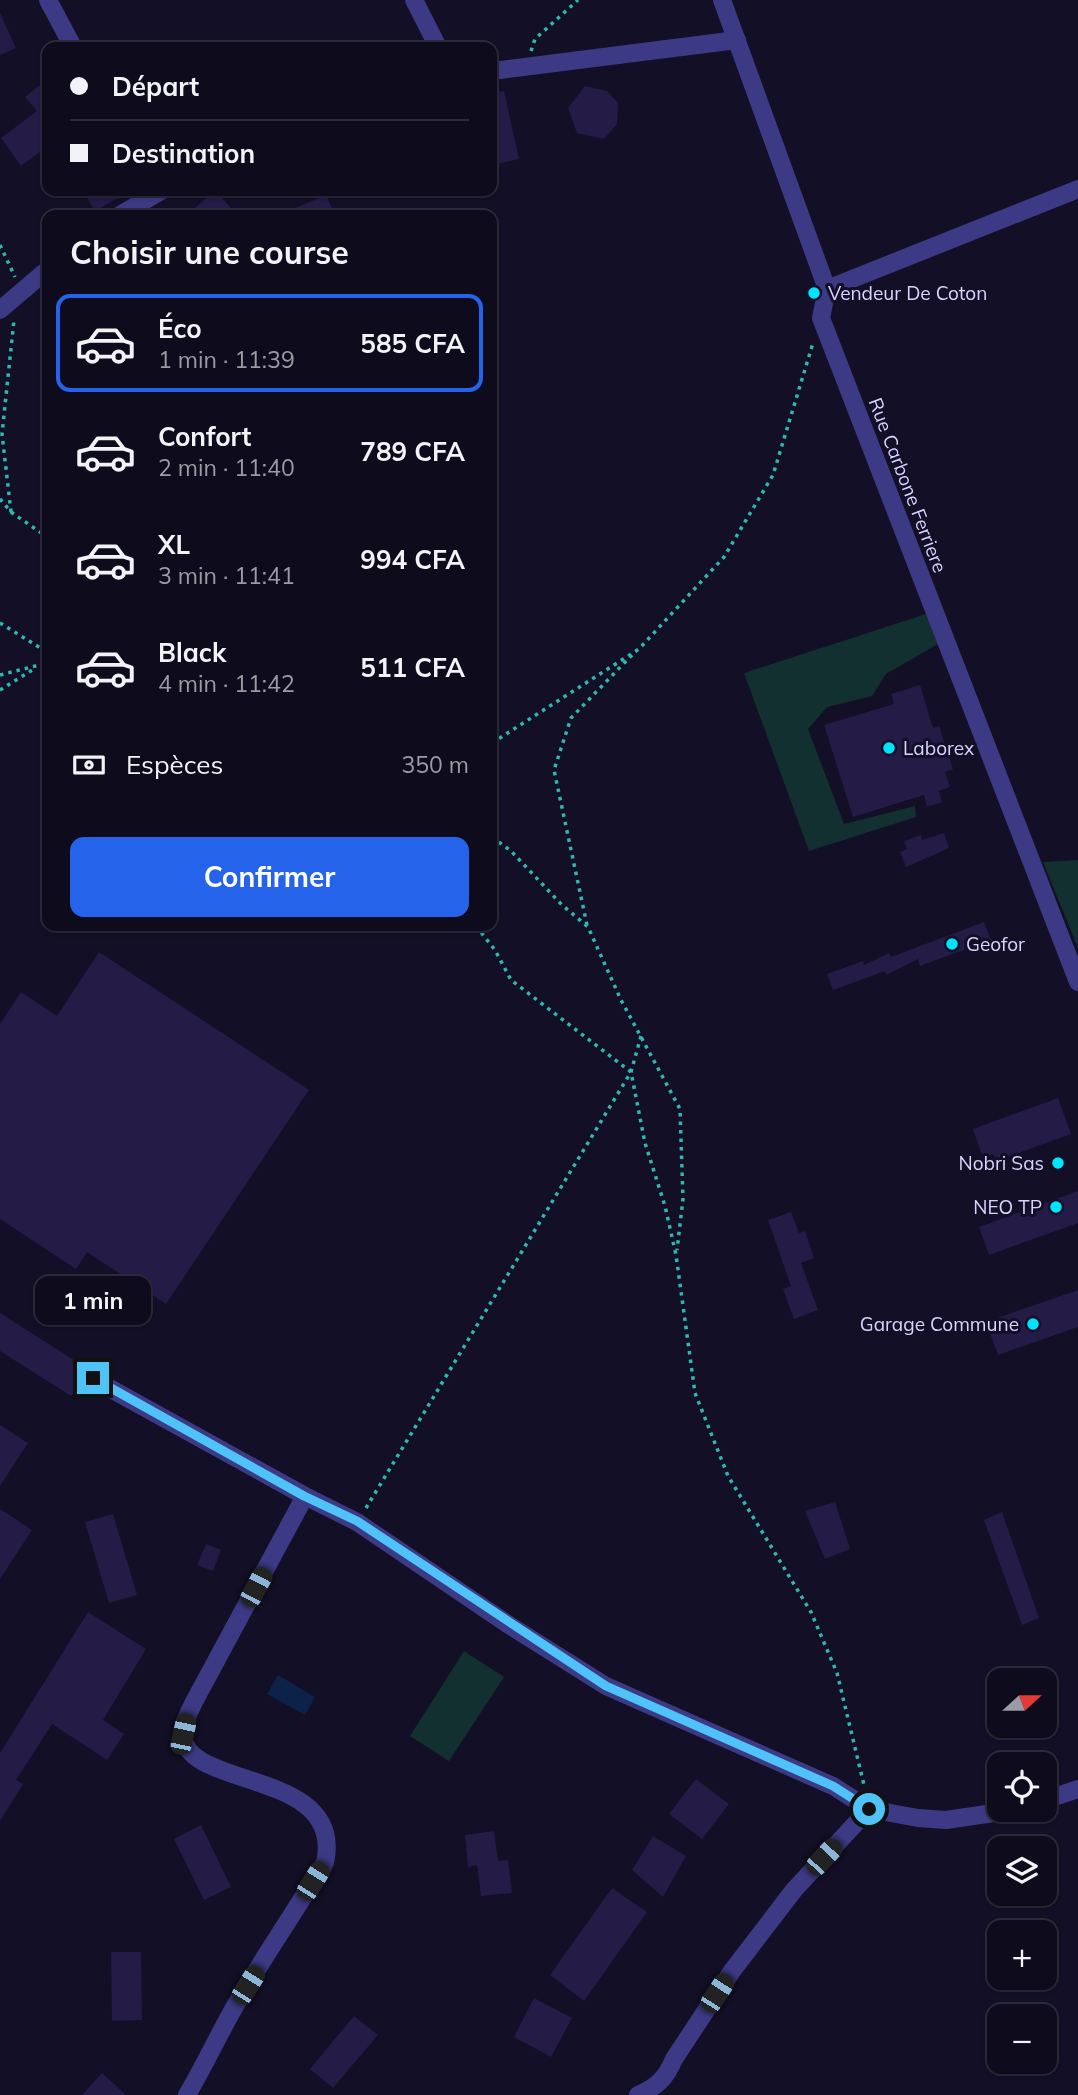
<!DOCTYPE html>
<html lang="fr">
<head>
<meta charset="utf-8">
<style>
  :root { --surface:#0e0b1c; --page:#1c1929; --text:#f1f3f6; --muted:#9b9ba3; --line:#2e2b3b; --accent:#2563eb }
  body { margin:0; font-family:Mulish,sans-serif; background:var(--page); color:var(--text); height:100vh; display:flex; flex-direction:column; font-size:26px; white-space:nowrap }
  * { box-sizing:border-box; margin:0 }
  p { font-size:23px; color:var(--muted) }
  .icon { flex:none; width:38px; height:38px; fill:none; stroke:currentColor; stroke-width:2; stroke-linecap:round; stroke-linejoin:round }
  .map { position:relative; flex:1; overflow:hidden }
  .drawer { position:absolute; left:42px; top:210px; width:455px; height:721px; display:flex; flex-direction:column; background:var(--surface); border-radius:14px; box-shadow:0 2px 5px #0004,0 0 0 2px var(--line) }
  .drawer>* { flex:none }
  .banner { position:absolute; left:42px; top:42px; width:455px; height:154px; border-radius:14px; box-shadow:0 2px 5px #0004,0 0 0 2px var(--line); display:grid; align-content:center; height:154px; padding:0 28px; background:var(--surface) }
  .needle { width:46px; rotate:69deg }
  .fabs { position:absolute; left:987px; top:1668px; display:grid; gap:14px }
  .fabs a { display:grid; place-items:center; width:70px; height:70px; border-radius:14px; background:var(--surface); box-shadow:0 2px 5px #0004,0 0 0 2px var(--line); font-size:35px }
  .end { position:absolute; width:32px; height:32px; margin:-16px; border:9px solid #4fc3f7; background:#111; box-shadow:0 0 0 4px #111 }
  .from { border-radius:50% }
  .bubble { position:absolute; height:49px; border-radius:14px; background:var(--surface); box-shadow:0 2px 5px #0004,0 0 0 2px var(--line); font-size:23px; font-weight:700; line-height:49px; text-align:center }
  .car { position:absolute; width:21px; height:42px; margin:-21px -10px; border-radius:9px; box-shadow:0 0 5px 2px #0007; background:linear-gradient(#222 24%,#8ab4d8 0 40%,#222 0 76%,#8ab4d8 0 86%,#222 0) }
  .banner b { display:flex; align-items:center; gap:24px; height:66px; font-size:26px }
  .banner b+b { border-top:2px solid var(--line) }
  .banner i { width:18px; height:18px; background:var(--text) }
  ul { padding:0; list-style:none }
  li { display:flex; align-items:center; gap:21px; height:98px; margin:0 14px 10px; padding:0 14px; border:4px solid transparent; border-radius:14px }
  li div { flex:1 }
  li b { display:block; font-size:26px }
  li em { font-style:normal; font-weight:700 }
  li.selected { border-color:var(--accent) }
  li>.icon { width:63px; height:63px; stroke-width:1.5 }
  h2 { padding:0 28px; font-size:32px; line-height:84px }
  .pay { display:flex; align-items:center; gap:18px; height:77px; padding:0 28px; font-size:26px }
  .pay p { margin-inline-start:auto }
  .button { display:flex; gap:14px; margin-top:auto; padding:14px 28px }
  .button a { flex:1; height:80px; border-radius:14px; background:var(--accent); color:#fff; font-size:28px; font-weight:700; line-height:80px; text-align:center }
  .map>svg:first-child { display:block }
</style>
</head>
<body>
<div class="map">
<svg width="1078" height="2095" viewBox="0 0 1078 2095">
  <rect width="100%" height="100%" fill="#130f26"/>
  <path fill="#12302f" d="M 926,614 L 938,644 L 886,674 L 872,696 L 827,707 L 808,729 L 844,824 L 915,806 L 916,817 L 809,851 L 744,673 Z
    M 1078,860 L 1078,948 L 1043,862 Z
    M 464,1651 L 504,1677 L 449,1761 L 410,1736 Z"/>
  <path fill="#0c2248" d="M 278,1675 L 315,1697 L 305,1715 L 267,1694 Z"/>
  <path fill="#241b47" d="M 0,13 L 16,48 L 0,55 Z
    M 47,79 L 47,147 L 21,166 L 1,138 L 37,111 L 25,97 Z
    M 585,86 L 607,91 L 618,103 L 617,124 L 604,139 L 577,133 L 568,108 Z
    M 504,91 L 519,159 L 492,165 L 492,93 Z
    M 83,191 L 130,191 L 95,211 Z
    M 214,191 L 216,191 L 237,215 L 202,215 L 195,208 Z
    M 326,195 L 335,215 L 279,215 Z
    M 920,685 L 933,728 L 939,726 L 953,769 L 945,772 L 950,787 L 939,791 L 942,802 L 927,807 L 924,795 L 853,817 L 824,725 L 894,704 L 891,694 Z
    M 944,833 L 949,848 L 906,867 L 900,852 L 907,849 L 904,841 L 921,835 L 922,840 Z
    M 984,922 L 991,940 L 920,966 L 918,959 L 886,975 L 885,971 L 833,990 L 827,974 L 863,961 L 864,965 L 889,953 L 891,957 Z
    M 99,952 L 309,1090 L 166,1304 L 87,1252 L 76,1269 L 0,1219 L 0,1024 L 21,992 L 57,1016 Z
    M 1058,1098 L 1071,1134 L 996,1161 L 993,1154 L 983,1158 L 973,1129 Z
    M 1078,1191 L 1078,1223 L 989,1255 L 979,1227 Z
    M 791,1212 L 799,1233 L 805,1231 L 814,1258 L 801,1263 L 818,1310 L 794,1319 L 783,1289 L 791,1286 L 768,1220 Z
    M 1078,1290 L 1078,1327 L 998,1355 L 986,1322 Z
    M 0,1313 L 88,1369 L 71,1396 L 0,1351 Z
    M 0,1425 L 28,1443 L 0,1486 Z
    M 835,1502 L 850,1549 L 825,1559 L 805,1511 Z
    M 0,1509 L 32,1530 L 0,1579 Z
    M 1002,1512 L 1039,1618 L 1022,1625 L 984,1520 Z
    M 113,1514 L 137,1595 L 109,1603 L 85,1522 Z
    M 206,1544 L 221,1550 L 213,1571 L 197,1565 Z
    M 88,1612 L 146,1649 L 103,1720 L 124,1734 L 107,1760 L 52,1724 L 16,1780 L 23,1784 L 0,1821 L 0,1753 Z
    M 696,1779 L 729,1804 L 702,1839 L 669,1814 Z
    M 201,1825 L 231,1887 L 204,1900 L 174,1839 Z
    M 494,1831 L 498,1861 L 508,1860 L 512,1893 L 481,1896 L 477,1865 L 468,1867 L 465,1835 Z
    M 653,1836 L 686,1856 L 663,1897 L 632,1870 Z
    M 612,1888 L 647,1912 L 584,2001 L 550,1975 Z
    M 111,1952 L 141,1952 L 142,2020 L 112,2021 Z
    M 534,1998 L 572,2018 L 551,2057 L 514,2037 Z
    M 354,2016 L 378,2035 L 333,2088 L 310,2069 Z
    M 102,2073 L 126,2095 L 82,2095 Z"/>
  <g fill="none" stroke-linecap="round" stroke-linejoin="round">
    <path stroke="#2fb8b0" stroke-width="3.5" stroke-dasharray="3.5 5" stroke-linecap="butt" d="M 531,51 L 535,39 L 578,0
      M 0,245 L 15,277
      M 0,499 L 11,512 L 47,537
      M 11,512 L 2,434 L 14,320
      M 0,623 L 47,652
      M 0,675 L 47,663
      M 0,690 L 34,669
      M 492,743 L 639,649 L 724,557 L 773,475 L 813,343
      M 492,837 L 511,851 L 562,905 L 588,927 L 621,1000 L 680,1109 L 683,1199 L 677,1250
      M 587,925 L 554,770 L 571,718 L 632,655
      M 476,926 L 495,950 L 511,980 L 631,1072 L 645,1143 L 665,1206 L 676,1255 L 695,1393 L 728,1476 L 811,1612 L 837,1673 L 864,1785
      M 366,1508 L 631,1072 L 641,1036"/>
    <path stroke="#3d3a85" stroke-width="18" d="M 48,0 L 73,47
      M 414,0 L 438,47
      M 492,71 L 737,40
      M 120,215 L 161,191
      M 827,289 L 1078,189
      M 0,310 L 47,270
      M 93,1379 L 305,1496 L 357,1522 L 509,1625 L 606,1686 L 833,1786 L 869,1809 L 918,1818 L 946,1820 L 1014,1810
      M 1045,1800 L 1078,1789
      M 187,2095 C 204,2066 218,2036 235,2006 C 257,1968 282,1931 305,1894 C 312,1883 325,1869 326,1857 C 339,1769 185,1789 183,1735 C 183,1722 190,1710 195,1700 L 305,1496
      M 638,2095 C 657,2087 666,2078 674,2059 L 732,1971 L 794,1890 L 869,1809"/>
    <path stroke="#3d3a85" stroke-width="18" d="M 722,0 L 827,289 L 821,318 L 1078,982"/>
  </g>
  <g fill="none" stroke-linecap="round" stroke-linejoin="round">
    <path stroke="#4fc3f7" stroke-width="9" d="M 93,1378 L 304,1496 L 357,1521 L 606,1686 L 833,1786 L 869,1809"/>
  </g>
  <g fill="#00e5ff" stroke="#130f26" stroke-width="2.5">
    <circle cx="814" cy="293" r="7"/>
    <circle cx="889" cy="748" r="7"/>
    <circle cx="952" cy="944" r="7"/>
    <circle cx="1058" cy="1163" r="7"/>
    <circle cx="1056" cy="1207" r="7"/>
    <circle cx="1033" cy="1324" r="7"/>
  </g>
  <g text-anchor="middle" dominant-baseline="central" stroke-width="6" stroke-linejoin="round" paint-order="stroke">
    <g font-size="19" fill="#d9d4ff" stroke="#130f26" text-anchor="start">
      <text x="828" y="293">Vendeur De Coton</text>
      <text x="903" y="748">Laborex</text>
      <text x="966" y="944">Geofor</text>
      <text x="1044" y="1163" text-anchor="end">Nobri Sas</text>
      <text x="1042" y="1207" text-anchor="end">NEO TP</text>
      <text x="1019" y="1324" text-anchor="end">Garage Commune</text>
    </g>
    <g font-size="19" fill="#d9d4ff" stroke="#130f26">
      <text transform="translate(908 485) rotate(69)">Rue Carbone Ferriere</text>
    </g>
  </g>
</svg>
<div class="fabs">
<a><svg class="needle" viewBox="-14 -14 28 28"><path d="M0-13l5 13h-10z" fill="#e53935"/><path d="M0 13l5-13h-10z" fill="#9b9ba3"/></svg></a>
<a><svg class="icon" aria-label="locate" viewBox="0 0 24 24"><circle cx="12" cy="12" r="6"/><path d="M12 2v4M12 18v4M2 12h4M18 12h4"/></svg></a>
<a><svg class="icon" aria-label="layers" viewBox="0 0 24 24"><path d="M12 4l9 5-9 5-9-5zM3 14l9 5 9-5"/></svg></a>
<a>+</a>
<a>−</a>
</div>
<i class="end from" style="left:869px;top:1809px"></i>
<i class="end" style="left:93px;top:1378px"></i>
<div class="bubble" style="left:35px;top:1276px;width:116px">1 min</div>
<i class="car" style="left:256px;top:1587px;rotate:28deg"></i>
<i class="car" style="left:183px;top:1734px;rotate:12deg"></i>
<i class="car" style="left:824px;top:1857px;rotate:43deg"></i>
<i class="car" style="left:313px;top:1881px;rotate:32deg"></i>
<i class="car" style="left:248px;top:1985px;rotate:32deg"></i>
<i class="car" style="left:717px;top:1993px;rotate:33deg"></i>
<div class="banner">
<b><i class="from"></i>Départ</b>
<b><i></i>Destination</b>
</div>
<section class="drawer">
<h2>Choisir une course</h2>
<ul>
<li class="selected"><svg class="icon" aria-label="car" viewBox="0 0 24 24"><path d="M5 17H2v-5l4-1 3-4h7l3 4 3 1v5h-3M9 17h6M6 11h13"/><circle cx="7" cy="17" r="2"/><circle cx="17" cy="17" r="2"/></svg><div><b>Éco</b><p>1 min · 11:39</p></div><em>585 CFA</em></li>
<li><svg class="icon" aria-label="car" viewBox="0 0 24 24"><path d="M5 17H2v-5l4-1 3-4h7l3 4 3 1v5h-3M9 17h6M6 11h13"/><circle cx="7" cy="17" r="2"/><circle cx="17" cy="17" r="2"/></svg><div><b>Confort</b><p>2 min · 11:40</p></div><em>789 CFA</em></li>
<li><svg class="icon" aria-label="car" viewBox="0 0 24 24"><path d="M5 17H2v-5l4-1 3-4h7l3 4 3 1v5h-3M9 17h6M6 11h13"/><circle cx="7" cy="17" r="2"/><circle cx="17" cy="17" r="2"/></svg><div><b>XL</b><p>3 min · 11:41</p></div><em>994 CFA</em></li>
<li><svg class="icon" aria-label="car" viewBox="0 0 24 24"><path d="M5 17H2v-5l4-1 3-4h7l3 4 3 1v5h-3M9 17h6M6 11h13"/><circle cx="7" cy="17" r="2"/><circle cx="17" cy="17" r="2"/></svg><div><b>Black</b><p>4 min · 11:42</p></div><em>511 CFA</em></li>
</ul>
<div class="pay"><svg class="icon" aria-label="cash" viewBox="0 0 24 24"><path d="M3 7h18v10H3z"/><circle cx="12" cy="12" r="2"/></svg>Espèces<p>350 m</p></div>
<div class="button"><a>Confirmer</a></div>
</section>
</div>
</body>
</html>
